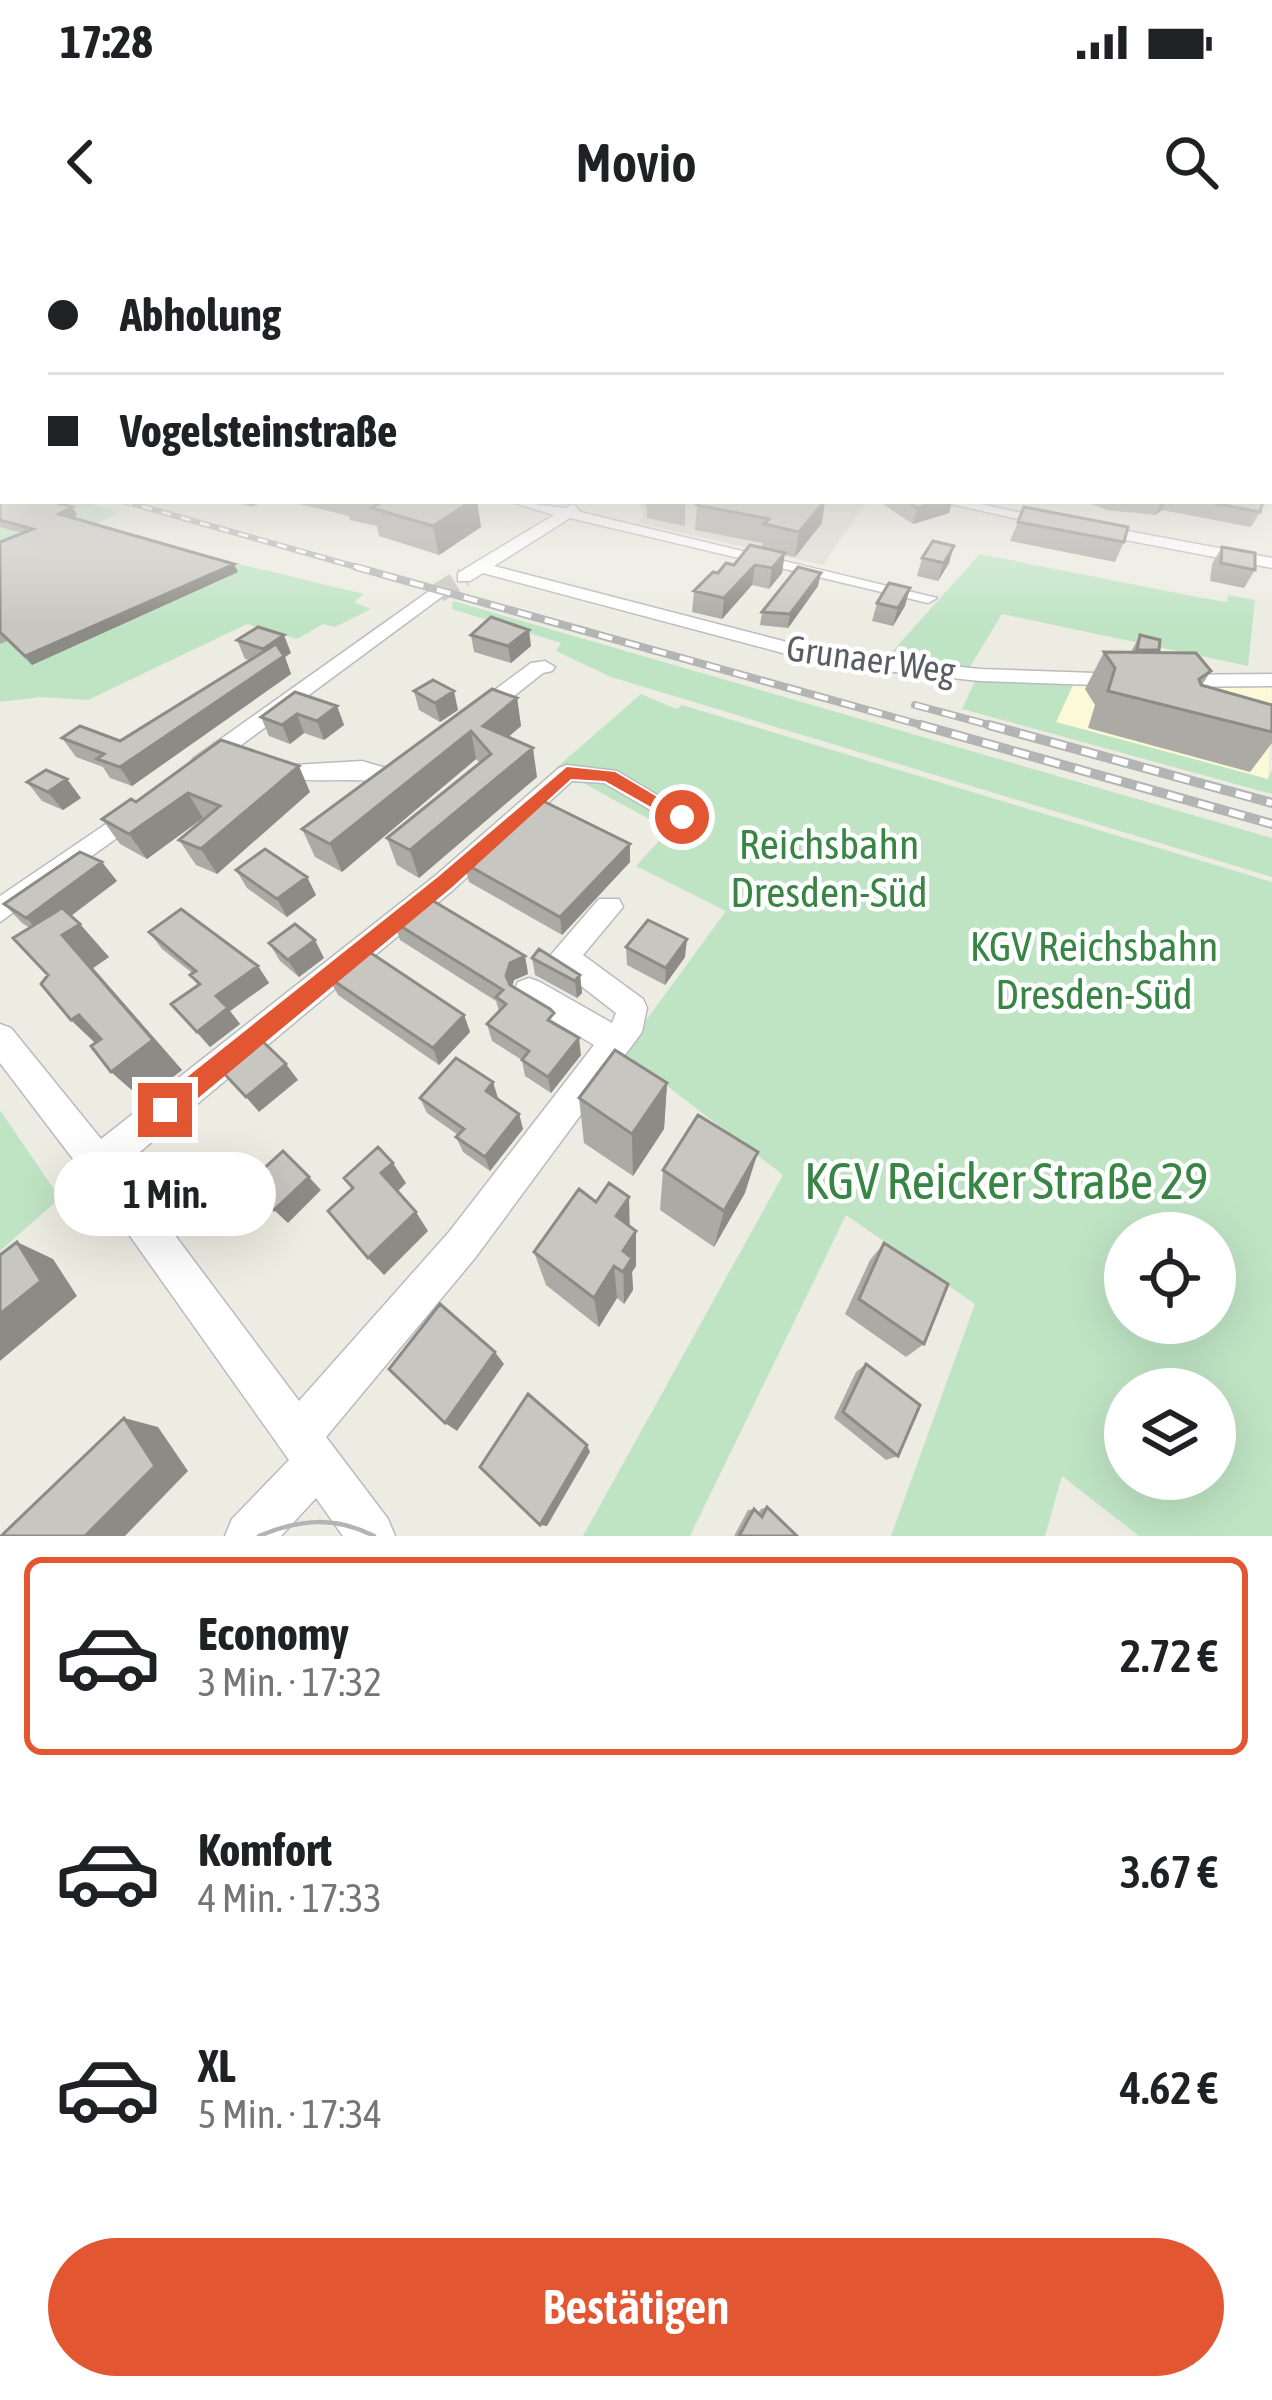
<!DOCTYPE html>
<html lang="de">
<head>
<meta charset="utf-8">
<style>
  :root { --surface:#fff; --page:#f2f2f2; --text:#202124; --muted:#757577; --line:#e0e0e0; --accent:#e35632 }
  body { margin:0; font-family:"Asap Condensed",sans-serif; background:var(--page); color:var(--text); height:100vh; display:flex; flex-direction:column; font-size:45px; white-space:nowrap }
  * { box-sizing:border-box; margin:0 }
  p { font-size:39px; color:var(--muted) }
  .icon { flex:none; width:66px; height:66px; fill:none; stroke:currentColor; stroke-width:2; stroke-linecap:round; stroke-linejoin:round }
  .map { position:relative; height:1296px; overflow:hidden }
  .drawer { display:flex; flex-direction:column; background:var(--surface); flex:1 }
  .drawer>* { flex:none }
  .banner { position:absolute; left:0px; top:0px; width:1272px; height:264px; box-shadow:0 12px 48px #0002; display:grid; align-content:center; height:264px; padding:0 48px; background:var(--surface) }
  .buttons { position:absolute; left:1104px; top:972px; display:grid; gap:24px }
  .buttons a { display:grid; place-items:center; width:132px; height:132px; border-radius:50%; background:var(--surface); box-shadow:0 12px 48px #0002; font-size:60px }
  .end { position:absolute; width:54px; height:54px; margin:-27px; border:15px solid #e35632; background:#fff; box-shadow:0 0 0 6px #fff }
  .from { border-radius:50% }
  .bubble { position:absolute; height:84px; border-radius:42px; background:var(--surface); box-shadow:0 12px 48px #0002; font-size:39px; font-weight:600; line-height:84px; text-align:center }
  .banner b { display:flex; align-items:center; gap:42px; height:114px; font-size:45px }
  .banner b+b { border-top:3px solid var(--line) }
  .banner i { width:30px; height:30px; background:var(--text) }
  ul { padding:21px 0 0; list-style:none }
  li { display:flex; align-items:center; gap:36px; height:198px; margin:0 24px 18px; padding:0 24px; border:6px solid transparent; border-radius:18px }
  li div { flex:1 }
  li b { display:block; font-size:45px }
  li em { font-style:normal; font-weight:600 }
  li.selected { border-color:var(--accent) }
  li>.icon { width:108px; height:108px; stroke-width:1.5 }
  .cta { display:flex; gap:24px; margin-top:auto; padding:24px 48px }
  .cta a { flex:1; height:138px; border-radius:72px; background:var(--accent); color:#fff; font-size:48px; font-weight:600; line-height:138px; text-align:center }
  .status { display:flex; justify-content:space-between; align-items:center; height:84px; padding:0 60px; background:var(--surface); direction:ltr }
  .status svg { height:33px; fill:currentColor }
  header { display:flex; justify-content:space-between; align-items:center; height:156px; padding:0 48px; background:var(--surface); font-size:54px; font-weight:600 }
  .map>svg:first-child { display:block }
</style>
</head>
<body>
<div class="status"><b>17:28</b><svg viewBox="0 0 49 12"><path d="M0 12V9h3v3zM5 12V6h3v6zM10 12V3h3v9zM15 12V0h3v12zM26 1h20v11H26zM47 4h2v5h-2z"/></svg></div>
<header><svg class="icon" aria-label="back" viewBox="0 0 24 24"><path d="M15 5l-7 7 7 7"/></svg>Movio<svg class="icon" aria-label="search" viewBox="0 0 24 24"><circle cx="10" cy="10" r="6"/><path d="M15 15l6 6"/></svg></header>
<div class="map">
<svg width="1272" height="1296" viewBox="0 0 1272 1296">
  <rect width="100%" height="100%" fill="#edece2"/>
  <path fill="#fcf9d8" d="M 1272,444 L 1268,540 L 1055,482 L 1073,445 Z"/>
  <path fill="#dddbd0" d="M 639,261 L 867,261 L 823,325 L 639,283 L 643,275 Z"/>
  <path fill="#bfe4c4" fill-rule="evenodd" d="M 0,236 L 3,261 L 82,261 L 119,272 L 89,288 L 364,354 L 354,362 L 371,369 L 335,387 L 323,384 L 297,399 L 247,384 L 88,460 L 41,457 L 0,462 Z
    M 980,314 L 1197,357 L 1227,362 L 1228,355 L 1255,360 L 1248,426 L 1002,374 L 968,430 L 882,423 Z
    M 453,361 L 1272,598 L 1272,637 L 611,437 L 556,411 L 561,403 L 452,369 Z
    M 976,439 L 1073,445 L 1056,482 L 1268,539 L 1272,530 L 1272,554 L 962,469 Z
    M 641,454 L 676,469 L 682,465 L 1272,642 L 1272,1296 L 1139,1296 L 1062,1236 L 1045,1296 L 891,1296 L 975,1064 L 846,975 L 690,1296 L 583,1296 L 783,935 L 623,812 L 726,671 L 636,626 L 669,590 L 556,528 ZM 1125,993 L 1215,993 L 1215,1083 L 1125,1083 ZM 1125,1149 L 1215,1149 L 1215,1239 L 1125,1239 Z
    M 0,870 L 60,958 L 0,1011 Z"/>
  <g fill="none" stroke-linecap="round" stroke-linejoin="round">
    <path stroke="#c8c8c2" stroke-width="20" stroke-dasharray="20 9" stroke-linecap="butt" d="M 438,353 L 464,337"/>
    <defs>
      <path id="minor" d="M 508,261 L 565,268 L 574,264 L 580,272 L 937,358 L 928,363 L 570,278 L 494,326 L 829,413 L 980,429 L 1123,434 L 1133,440 L 1123,446 L 980,441 L 828,425 L 483,333 L 470,341 L 458,341 L 458,333 L 554,275 Z
        M 938,261 L 968,261 L 1061,282 L 1053,287 Z
        M 1090,284 L 1272,318 L 1272,328 L 1084,292 L 1084,286 Z
        M 432,349 L 447,353 L 210,528 L 194,528 L 190,523 L 194,518 Z
        M 545,421 L 555,427 L 552,431 L 543,433 L 485,479 L 469,479 L 469,469 L 531,423 Z
        M 1272,434 L 1272,446 L 1167,447 L 1157,441 L 1167,435 Z
        M 271,518 L 293,525 L 362,521 L 386,528 L 408,518 L 420,526 L 388,544 C 349,533 287,551 259,526 L 263,521 Z
        M 567,525 L 617,531 L 694,577 L 691,583 L 673,583 L 604,543 L 572,541 L 453,650 L 123,926 L 299,1161 L 449,992 L 594,805 L 518,760 L 514,751 L 518,742 L 529,738 L 540,742 L 612,783 L 616,773 L 554,725 L 549,717 L 599,659 L 619,659 L 623,667 L 583,715 L 643,759 L 647,768 L 642,792 L 475,1018 L 326,1197 L 388,1279 L 395,1296 L 343,1296 L 316,1258 L 281,1296 L 225,1296 L 232,1279 L 289,1220 L 108,965 L 0,823 L 0,784 L 11,788 L 101,899 L 435,636 L 559,528 Z
        M 137,563 L 146,565 L 149,571 L 146,577 L 0,682 L 0,656 Z"/>
    </defs>
    <use href="#minor" stroke="#babbc1" stroke-width="3"/>
    <use href="#minor" fill="#fff" fill-rule="evenodd"/>
    <path stroke="#b3b4b4" stroke-width="4.5" d="M 259,1296 C 299,1279 335,1276 374,1296"/>
    <defs>
      <path id="rail-far2" d="M 123,261 L 367,330"/>
      <path id="rail-far1" d="M 356,327 L 932,488
        M 915,465 L 1000,488"/>
      <path id="rail" d="M 921,485 L 1272,584
        M 989,485 L 1272,563"/>
    </defs>
    <use href="#rail-far2" stroke="#b3b4b4" stroke-width="6"/>
    <use href="#rail-far1" stroke="#b3b4b4" stroke-width="8"/>
    <use href="#rail" stroke="#b3b4b4" stroke-width="10"/>
    <use href="#rail-far2" stroke="#fff" stroke-width="3" stroke-dasharray="10" stroke-linecap="butt"/>
    <use href="#rail-far1" stroke="#fff" stroke-width="4.5" stroke-dasharray="14" stroke-linecap="butt"/>
    <use href="#rail" stroke="#fff" stroke-width="6" stroke-dasharray="16" stroke-linecap="butt"/>
  </g>
  <path fill="#acaaa5" d="M 0,235 L 3,261 L 72,267 L 77,275 L 72,277 L 238,332 L 32,425 L 7,401 L 0,404 L 0,302 L 23,293 L 0,287 Z
    M 232,261 L 264,261 L 252,267 Z
    M 286,261 L 477,261 L 481,287 L 439,315 L 379,296 L 377,286 L 350,280 L 349,276 Z
    M 643,261 L 685,261 L 685,286 L 647,278 L 647,267 Z
    M 878,261 L 952,261 L 949,273 L 913,284 Z
    M 1084,261 L 1263,261 L 1260,272 L 1251,287 L 1162,270 L 1155,275 L 1107,270 Z
    M 697,265 L 822,283 L 795,317 L 784,315 L 782,333 L 769,349 L 752,345 L 722,379 L 692,372 L 694,351 L 718,333 L 761,308 L 762,303 L 695,290 Z
    M 1018,282 L 1124,302 L 1115,322 L 1010,301 Z
    M 1222,307 L 1255,330 L 1244,348 L 1210,341 L 1212,324 Z
    M 922,318 L 949,323 L 938,341 L 917,336 Z
    M 818,346 L 788,388 L 760,385 L 762,372 Z
    M 877,363 L 905,366 L 893,386 L 872,381 Z
    M 471,395 L 531,406 L 511,423 L 474,412 Z
    M 1140,395 L 1159,410 L 1157,412 L 1211,431 L 1202,445 L 1272,465 L 1272,503 L 1250,532 L 1088,488 L 1095,465 L 1085,449 L 1104,412 L 1131,412 Z
    M 237,400 L 291,413 L 285,417 L 291,434 L 132,546 L 110,538 L 103,527 L 76,517 L 62,498 L 120,501 L 250,420 L 245,419 Z
    M 414,451 L 458,470 L 440,482 L 419,470 Z
    M 517,458 L 521,486 L 508,497 L 537,537 L 419,638 L 397,625 L 387,598 L 480,523 L 476,519 L 342,632 L 315,617 L 302,589 Z
    M 337,466 L 344,485 L 324,500 L 304,493 L 290,504 L 269,496 L 261,477 Z
    M 221,500 L 310,552 L 217,634 L 196,625 L 179,600 L 205,579 L 203,578 L 147,619 L 120,604 L 102,579 L 136,562 Z
    M 27,542 L 81,558 L 63,570 L 42,561 Z
    M 630,604 L 630,622 L 562,695 L 469,642 L 464,623 Z
    M 236,630 L 307,637 L 316,655 L 287,677 L 247,648 Z
    M 117,641 L 71,676 L 109,717 L 93,728 L 182,830 L 143,860 L 95,803 L 71,780 L 48,735 L 30,688 L 22,683 L 4,664 Z
    M 394,682 L 525,716 L 528,734 L 514,740 L 512,746 L 556,785 L 581,815 L 551,853 L 525,836 L 522,820 L 492,801 L 487,784 L 499,771 L 496,761 L 400,700 Z
    M 149,692 L 258,726 L 269,743 L 230,771 L 240,784 L 210,807 L 171,764 L 198,745 L 190,735 L 192,733 L 162,709 Z
    M 269,703 L 324,718 L 299,737 L 280,721 Z
    M 626,707 L 685,717 L 665,745 L 627,725 Z
    M 532,718 L 580,735 L 582,753 L 577,758 L 535,735 Z
    M 328,737 L 464,775 L 470,792 L 439,825 L 338,755 Z
    M 493,842 L 497,859 L 519,874 L 523,889 L 490,931 L 463,912 L 456,897 L 458,895 L 427,873 L 420,858 Z
    M 667,843 L 664,889 L 633,936 L 584,903 L 579,858 Z
    M 663,930 L 745,953 L 714,1007 L 660,970 Z
    M 630,986 L 636,1026 L 632,1032 L 633,1050 L 624,1064 L 617,1058 L 599,1087 L 546,1045 L 534,1012 Z
    M 884,1003 L 924,1104 L 906,1117 L 845,1074 L 870,1020 Z
    M 866,1124 L 898,1216 L 886,1220 L 834,1178 L 856,1132 Z
    M 767,1267 L 797,1296 L 734,1296 L 748,1270 L 754,1269 L 758,1273 L 761,1269 Z"/>
  <path fill="#8c8b86" d="M 472,261 L 477,261 L 481,287 L 439,315 L 433,286 Z
    M 825,261 L 822,283 L 795,317 L 799,292 Z
    M 940,261 L 952,261 L 949,273 L 913,284 L 917,268 Z
    M 1162,261 L 1167,261 L 1162,270 L 1155,275 Z
    M 72,267 L 77,275 L 64,282 L 59,274 Z
    M 954,306 L 949,323 L 938,341 L 944,323 Z
    M 785,313 L 782,333 L 769,349 L 772,328 Z
    M 234,324 L 238,332 L 32,425 L 25,416 Z
    M 755,325 L 752,345 L 722,379 L 724,358 Z
    M 821,333 L 818,346 L 788,388 L 790,374 Z
    M 910,348 L 905,366 L 893,386 L 898,368 Z
    M 529,390 L 531,406 L 511,423 L 508,406 Z
    M 284,395 L 291,413 L 285,417 L 291,434 L 132,546 L 120,527 L 270,425 L 263,409 Z
    M 454,451 L 458,470 L 440,482 L 435,463 Z
    M 517,458 L 521,486 L 490,513 L 483,486 Z
    M 337,466 L 344,485 L 324,500 L 317,481 Z
    M 297,474 L 304,493 L 290,504 L 282,485 Z
    M 471,491 L 476,519 L 342,632 L 330,604 Z
    M 533,508 L 537,537 L 419,638 L 410,610 Z
    M 299,526 L 310,552 L 217,634 L 201,609 Z
    M 67,539 L 81,558 L 63,570 L 48,552 Z
    M 188,553 L 203,578 L 147,619 L 129,594 Z
    M 630,604 L 630,622 L 562,695 L 560,677 Z
    M 102,622 L 117,641 L 44,696 L 26,678 Z
    M 307,637 L 316,655 L 287,677 L 277,659 Z
    M 80,684 L 109,717 L 93,728 L 182,830 L 143,860 L 111,832 L 153,800 L 62,695 Z
    M 687,699 L 685,717 L 665,745 L 666,728 Z
    M 315,700 L 324,718 L 299,737 L 288,720 Z
    M 525,716 L 528,734 L 514,740 L 510,753 L 506,736 L 510,723 Z
    M 258,726 L 269,743 L 230,771 L 240,784 L 210,807 L 197,792 L 216,756 Z
    M 580,735 L 582,753 L 577,758 L 575,741 Z
    M 79,775 L 111,806 L 104,811 L 71,780 Z
    M 464,775 L 470,792 L 439,825 L 433,808 Z
    M 579,798 L 581,815 L 551,853 L 548,837 Z
    M 286,824 L 298,840 L 259,872 L 246,857 Z
    M 493,842 L 498,858 L 491,866 L 486,851 Z
    M 667,843 L 664,889 L 633,936 L 632,894 Z
    M 519,874 L 523,889 L 490,931 L 485,917 Z
    M 758,912 L 745,953 L 714,1007 L 724,971 Z
    M 393,923 L 406,943 L 395,954 L 381,933 Z
    M 309,937 L 321,950 L 288,983 L 274,970 Z
    M 629,957 L 630,995 L 616,976 Z
    M 416,972 L 428,991 L 384,1035 L 368,1018 Z
    M 636,991 L 636,1026 L 632,1032 L 633,1050 L 624,1064 L 623,1011 Z
    M 17,1002 L 53,1019 L 77,1056 L 0,1121 L 0,1074 Z
    M 614,1026 L 617,1058 L 599,1087 L 594,1058 Z
    M 495,1112 L 504,1124 L 457,1191 L 445,1183 Z
    M 124,1178 L 158,1187 L 188,1231 L 125,1296 L 85,1296 Z
    M 587,1205 L 590,1212 L 547,1286 L 540,1285 Z"/>
  <path fill="#c8c6c0" stroke="#8c8b86" stroke-width="3" d="M 1269,205 L 1272,205 L 1272,236 L 1269,236 Z
    M 0,249 L 3,249 L 3,261 L 50,261 L 72,267 L 59,274 L 234,324 L 25,416 L 0,392 L 0,302 L 33,289 L 0,280 Z
    M 384,261 L 472,261 L 433,286 L 372,268 Z
    M 702,261 L 825,261 L 799,292 L 764,284 L 769,279 L 697,265 Z
    M 907,261 L 940,261 L 917,268 Z
    M 1202,261 L 1263,261 L 1260,272 Z
    M 1024,267 L 1128,287 L 1124,302 L 1018,282 Z
    M 933,301 L 954,306 L 944,323 L 922,318 Z
    M 750,305 L 785,313 L 772,328 L 755,325 L 724,358 L 694,351 L 713,332 L 718,333 L 726,323 L 734,325 Z
    M 1222,307 L 1255,313 L 1255,330 L 1221,323 Z
    M 798,327 L 821,333 L 790,374 L 762,372 Z
    M 889,343 L 910,348 L 898,368 L 877,363 Z
    M 491,377 L 529,390 L 508,406 L 471,395 Z
    M 258,387 L 284,395 L 263,409 L 237,400 Z
    M 1140,395 L 1160,400 L 1159,410 L 1137,410 Z
    M 276,404 L 284,416 L 120,527 L 97,519 L 104,514 L 62,498 L 80,486 L 120,501 Z
    M 1104,412 L 1196,413 L 1211,431 L 1199,439 L 1201,445 L 1272,465 L 1272,492 L 1108,451 L 1115,428 Z
    M 433,440 L 454,451 L 435,463 L 414,451 Z
    M 492,449 L 517,458 L 483,486 L 533,508 L 410,610 L 387,598 L 491,514 L 471,491 L 330,604 L 302,589 Z
    M 295,452 L 337,466 L 317,481 L 297,474 L 282,485 L 261,477 Z
    M 221,500 L 299,526 L 201,609 L 179,600 L 220,566 L 188,553 L 129,594 L 102,579 L 131,559 L 136,562 Z
    M 46,530 L 67,539 L 48,552 L 27,542 Z
    M 537,558 L 630,604 L 560,677 L 464,623 Z
    M 265,609 L 307,637 L 277,659 L 236,630 Z
    M 80,612 L 102,622 L 26,678 L 4,664 Z
    M 425,656 L 525,716 L 510,723 L 506,736 L 510,745 L 550,769 L 554,773 L 548,780 L 579,798 L 548,837 L 522,820 L 529,811 L 487,784 L 506,764 L 496,757 L 503,750 L 394,682 Z
    M 62,668 L 80,684 L 62,695 L 153,800 L 111,832 L 91,806 L 101,799 L 79,775 L 71,780 L 41,744 L 48,735 L 13,698 Z
    M 181,669 L 258,726 L 216,756 L 228,768 L 197,792 L 171,764 L 200,744 L 190,735 L 196,731 L 149,692 Z
    M 648,680 L 687,699 L 666,728 L 626,707 Z
    M 295,684 L 315,700 L 288,720 L 269,703 Z
    M 362,707 L 464,775 L 433,808 L 328,737 Z
    M 539,709 L 580,735 L 575,741 L 532,718 Z
    M 255,794 L 286,824 L 246,857 L 217,826 Z
    M 615,810 L 667,843 L 632,894 L 579,858 Z
    M 456,818 L 493,842 L 486,851 L 519,874 L 485,917 L 456,897 L 464,889 L 420,858 Z
    M 698,875 L 758,912 L 724,971 L 663,930 Z
    M 378,907 L 393,923 L 381,933 L 416,972 L 368,1018 L 328,971 L 353,948 L 344,938 Z
    M 283,911 L 309,937 L 274,970 L 248,943 Z
    M 609,943 L 629,957 L 616,976 L 636,991 L 623,1011 L 632,1018 L 623,1032 L 614,1026 L 594,1058 L 534,1012 L 579,949 L 596,962 Z
    M 17,1002 L 41,1041 L 0,1074 L 0,1015 Z
    M 884,1003 L 948,1044 L 924,1104 L 859,1059 Z
    M 440,1064 L 495,1112 L 445,1183 L 389,1129 Z
    M 866,1124 L 920,1165 L 898,1216 L 843,1172 Z
    M 528,1154 L 587,1205 L 540,1285 L 480,1227 Z
    M 124,1178 L 155,1226 L 85,1296 L 1,1296 Z
    M 767,1267 L 797,1296 L 739,1296 L 754,1269 L 762,1277 Z"/>
  <linearGradient id="sky" x2="0" y2="1"><stop stop-color="#8cbdf0"/><stop offset="0.53" stop-color="#f7f6f2"/><stop offset="1" stop-color="#f7f6f2" stop-opacity="0"/></linearGradient>
  <rect width="1272" height="386" fill="url(#sky)"/>
  <path fill="#e35632" d="M 567,527 L 615,532 L 691,577 L 676,581 L 605,541 L 571,539 L 451,648 L 174,878 L 156,878 L 156,862 L 438,637 Z"/>
  <g text-anchor="middle" dominant-baseline="central" stroke-width="9" stroke-linejoin="round" paint-order="stroke">
    <g font-size="36" fill="#5b5d63" stroke="#fff">
      <text transform="translate(871 419) rotate(8)">Grunaer Weg</text>
    </g>
    <g font-size="42" fill="#388545" stroke="#fff">
      <text x="829" y="604">Reichsbahn<tspan x="829" dy="48">Dresden-Süd</tspan></text>
      <text x="1094" y="706">KGV Reichsbahn<tspan x="1094" dy="48">Dresden-Süd</tspan></text>
    </g>
    <g font-size="51" fill="#388545" stroke="#fff">
      <text x="1006" y="940">KGV Reicker Straße 29</text>
    </g>
  </g>
</svg>
<div class="buttons">
<a><svg class="icon" aria-label="locate" viewBox="0 0 24 24"><circle cx="12" cy="12" r="6"/><path d="M12 2v4M12 18v4M2 12h4M18 12h4"/></svg></a>
<a><svg class="icon" aria-label="layers" viewBox="0 0 24 24"><path d="M12 4l9 5-9 5-9-5zM3 14l9 5 9-5"/></svg></a>
</div>
<i class="end from" style="left:682px;top:577px"></i>
<i class="end" style="left:165px;top:870px"></i>
<div class="bubble" style="left:54px;top:912px;width:222px">1 Min.</div>
<div class="banner">
<b><i class="from"></i>Abholung</b>
<b><i></i>Vogelsteinstraße</b>
</div>
</div>
<section class="drawer">
<ul>
<li class="selected"><svg class="icon" aria-label="car" viewBox="0 0 24 24"><path d="M5 17H2v-5l4-1 3-4h7l3 4 3 1v5h-3M9 17h6M6 11h13"/><circle cx="7" cy="17" r="2"/><circle cx="17" cy="17" r="2"/></svg><div><b>Economy</b><p>3 Min. · 17:32</p></div><em>2.72 €</em></li>
<li><svg class="icon" aria-label="car" viewBox="0 0 24 24"><path d="M5 17H2v-5l4-1 3-4h7l3 4 3 1v5h-3M9 17h6M6 11h13"/><circle cx="7" cy="17" r="2"/><circle cx="17" cy="17" r="2"/></svg><div><b>Komfort</b><p>4 Min. · 17:33</p></div><em>3.67 €</em></li>
<li><svg class="icon" aria-label="car" viewBox="0 0 24 24"><path d="M5 17H2v-5l4-1 3-4h7l3 4 3 1v5h-3M9 17h6M6 11h13"/><circle cx="7" cy="17" r="2"/><circle cx="17" cy="17" r="2"/></svg><div><b>XL</b><p>5 Min. · 17:34</p></div><em>4.62 €</em></li>
</ul>
<div class="cta"><a>Bestätigen</a></div>
</section>
</body>
</html>
